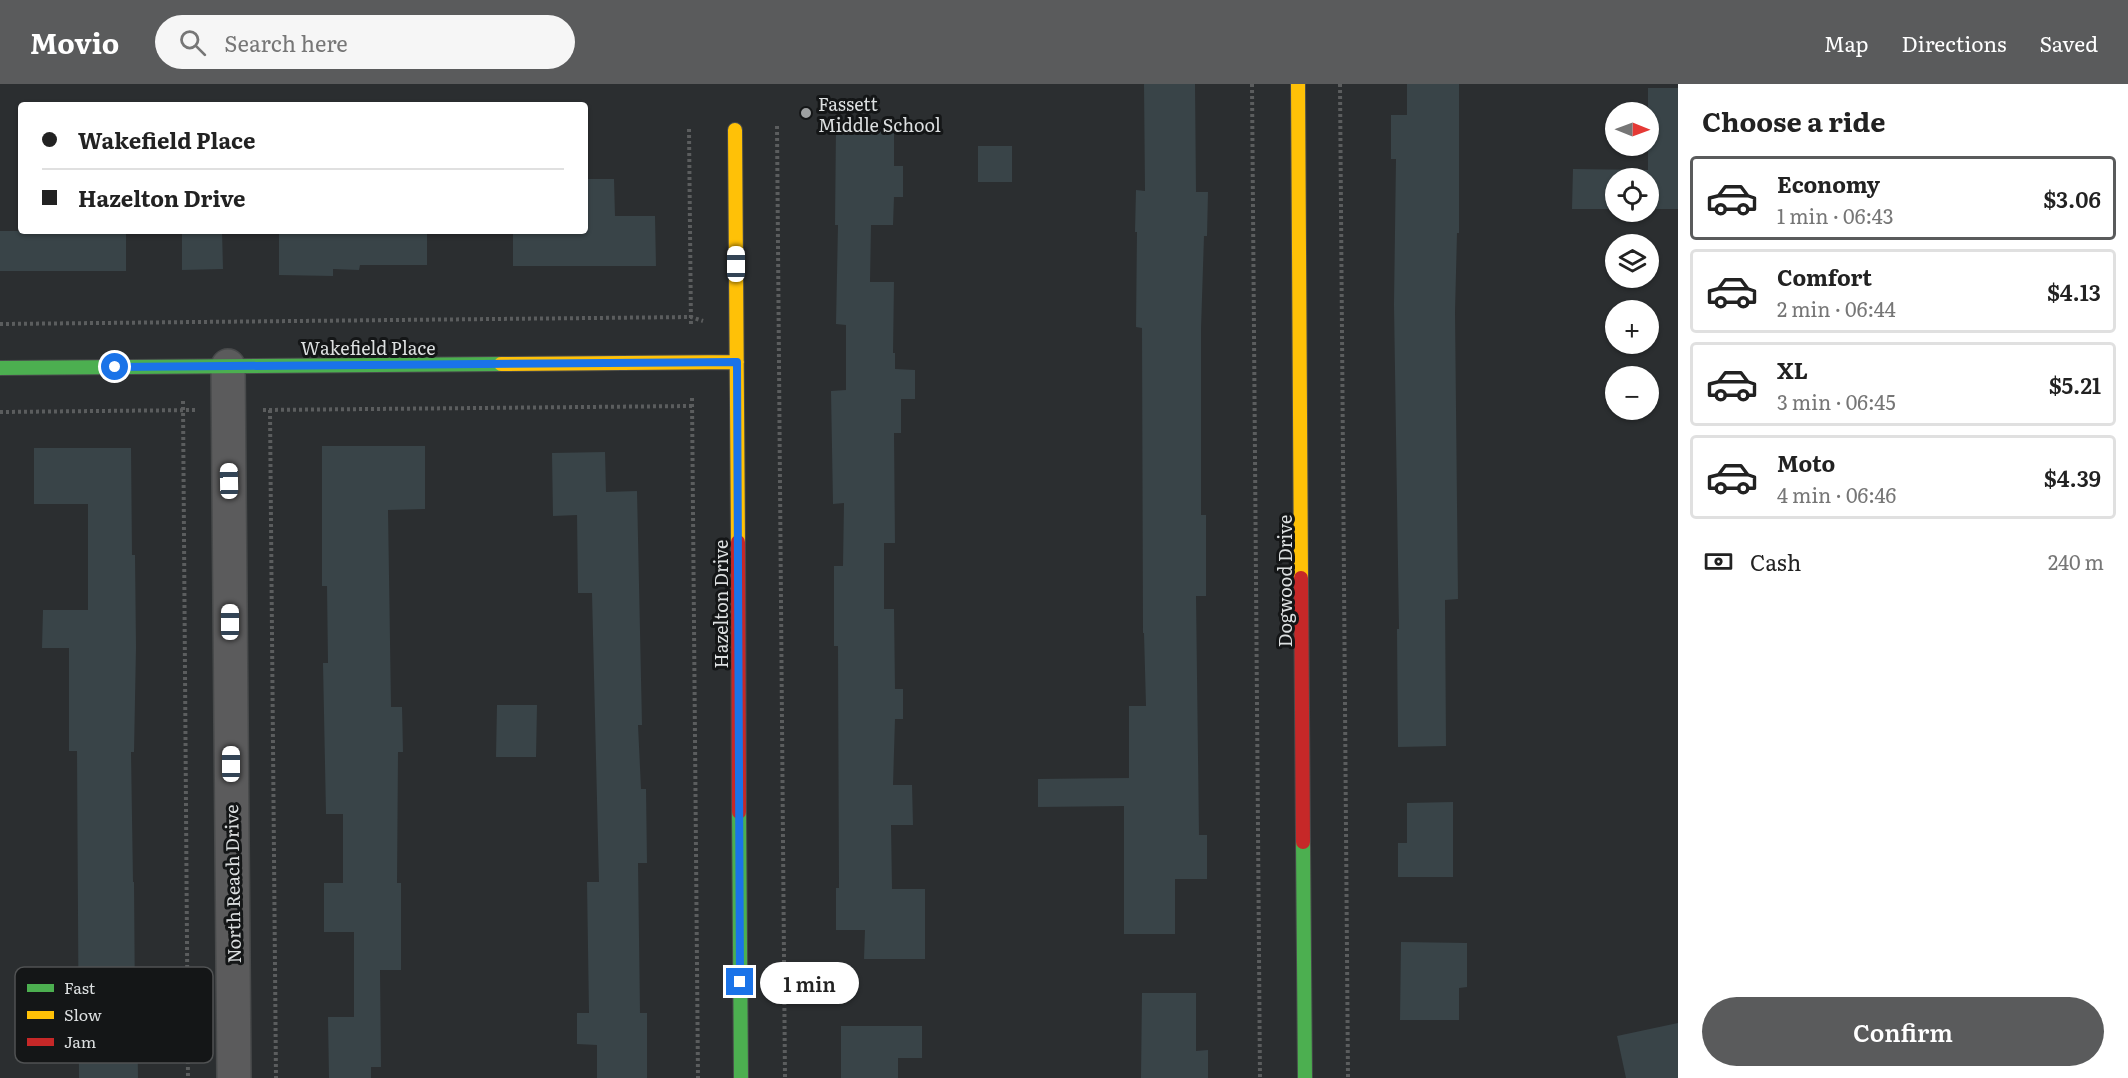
<!DOCTYPE html>
<html lang="en">
<head>
<meta charset="utf-8">
<style>
  :root { --surface:#fff; --page:#f6f6f6; --text:#222; --muted:#767676; --line:#e0e0e0; --accent:#5a5b5c }
  body { margin:0; font-family:Literata,serif; background:var(--page); color:var(--text); height:100vh; display:flex; flex-direction:column; font-size:22px; white-space:nowrap }
  * { box-sizing:border-box; margin:0 }
  p { font-size:20px; color:var(--muted) }
  .icon { flex:none; width:33px; height:33px; fill:none; stroke:currentColor; stroke-width:2; stroke-linecap:round; stroke-linejoin:round }
  .map { position:relative; flex:1; overflow:hidden }
  .drawer { display:flex; flex-direction:column; background:var(--surface); width:450px }
  .drawer>* { flex:none }
  .top-card { position:absolute; left:18px; top:18px; width:570px; height:132px; border-radius:6px; box-shadow:0 2px 4px #0004; display:grid; align-content:center; height:132px; padding:0 24px; background:var(--surface) }
  .needle { width:39px; rotate:91deg }
  .fabs { position:absolute; left:1605px; top:18px; display:grid; gap:12px }
  .fabs a { display:grid; place-items:center; width:54px; height:54px; border-radius:50%; background:var(--surface); box-shadow:0 2px 4px #0004; font-size:30px }
  .end { position:absolute; width:27px; height:27px; margin:-14px; border:8px solid #1a73e8; background:#fff; box-shadow:0 0 0 3px #fff }
  .from { border-radius:50% }
  .bubble { position:absolute; height:42px; border-radius:21px; background:var(--surface); box-shadow:0 2px 4px #0004; font-size:20px; font-weight:600; line-height:42px; text-align:center }
  .car { position:absolute; width:18px; height:36px; margin:-18px -9px; border-radius:8px; box-shadow:0 0 4px 2px #0007; background:linear-gradient(#fff 24%,#345 0 40%,#fff 0 76%,#345 0 86%,#fff 0) }
  .top-card b { display:flex; align-items:center; gap:21px; height:57px; font-size:22px }
  .top-card b+b { border-top:2px solid var(--line) }
  .top-card i { width:15px; height:15px; background:var(--text) }
  ul { padding:0; list-style:none }
  li { display:flex; align-items:center; gap:18px; height:84px; margin:0 12px 9px; padding:0 12px; border:3px solid var(--line); border-radius:6px }
  li div { flex:1 }
  li b { display:block; font-size:22px }
  li em { font-style:normal; font-weight:600 }
  li.current { border-color:var(--accent) }
  li>.icon { width:54px; height:54px; stroke-width:1.5 }
  h2 { padding:0 24px; font-size:27px; line-height:72px }
  .pay { display:flex; align-items:center; gap:15px; height:66px; padding:0 24px; font-size:22px }
  .pay p { margin-inline-start:auto }
  .primary-button { display:flex; gap:12px; margin-top:auto; padding:12px 24px }
  .primary-button a { flex:1; height:69px; border-radius:36px; background:var(--accent); color:#fff; font-size:24px; font-weight:600; line-height:69px; text-align:center }
  header { display:flex; align-items:center; gap:36px; box-sizing:border-box; height:84px; padding:0 30px; background:var(--accent); color:#fff }
  header strong { font-size:28px }
  nav { display:flex; gap:33px; margin-inline-start:auto; font-size:21px }
  .search { width:420px; height:54px; background:var(--page); display:flex; align-items:center; gap:15px; box-sizing:border-box; padding:0 21px; border-radius:33px; color:var(--muted); font-size:22px }
  main { display:flex; flex:1; min-height:0 }
  .map>svg:first-child { display:block }
</style>
</head>
<body>
<header>
<strong>Movio</strong>
<div class="search"><svg class="icon" aria-label="search" viewBox="0 0 24 24"><circle cx="10" cy="10" r="6"/><path d="M15 15l6 6"/></svg>Search here</div>
<nav><a>Map</a><a>Directions</a><a>Saved</a></nav>
</header>
<main>
<div class="map">
<svg width="1678" height="994" viewBox="0 0 1678 994">
  <rect width="100%" height="100%" fill="#2b2e30"/>
  <path fill="#394448" d="M 1144,0 L 1195,0 L 1196,108 L 1208,108 L 1207,152 L 1204,152 L 1201,245 L 1201,431 L 1206,431 L 1206,512 L 1196,512 L 1199,751 L 1207,751 L 1207,795 L 1175,795 L 1175,850 L 1124,850 L 1124,722 L 1038,723 L 1038,695 L 1129,694 L 1129,622 L 1146,622 L 1144,549 L 1143,549 L 1142,244 L 1136,243 L 1137,148 L 1135,148 L 1136,106 L 1145,107 Z
    M 1407,0 L 1459,0 L 1459,149 L 1457,149 L 1455,228 L 1458,515 L 1445,516 L 1446,662 L 1398,663 L 1397,545 L 1399,545 L 1394,221 L 1396,75 L 1391,75 L 1391,31 L 1407,31 Z
    M 1648,4 L 1678,4 L 1678,125 L 1648,125 L 1648,94 L 1616,94 L 1616,125 L 1572,125 L 1573,85 L 1648,86 Z
    M 836,43 L 894,43 L 894,82 L 903,82 L 903,113 L 894,113 L 893,141 L 871,141 L 870,198 L 894,198 L 893,269 L 895,269 L 895,285 L 915,286 L 915,315 L 901,315 L 901,349 L 894,349 L 895,459 L 884,459 L 884,525 L 894,525 L 895,605 L 903,605 L 903,635 L 895,635 L 893,701 L 912,701 L 913,741 L 891,741 L 892,805 L 925,805 L 925,875 L 864,875 L 865,846 L 836,846 L 836,804 L 839,804 L 838,562 L 834,562 L 834,482 L 843,482 L 844,419 L 833,420 L 831,307 L 846,306 L 846,241 L 836,240 L 838,141 L 835,141 Z
    M 978,62 L 1012,62 L 1012,98 L 978,98 Z
    M 585,95 L 614,95 L 615,132 L 655,132 L 656,182 L 513,182 L 513,147 L 585,147 Z
    M 0,147 L 126,147 L 126,187 L 0,187 Z
    M 182,147 L 222,147 L 223,185 L 182,186 Z
    M 279,147 L 427,147 L 427,181 L 360,181 L 359,186 L 333,185 L 333,192 L 279,191 Z
    M 322,362 L 425,362 L 425,425 L 388,426 L 391,623 L 402,623 L 403,668 L 398,668 L 397,799 L 401,799 L 401,886 L 380,886 L 381,983 L 371,983 L 371,994 L 329,994 L 328,933 L 354,933 L 354,848 L 324,848 L 324,799 L 343,799 L 343,730 L 326,730 L 323,579 L 328,579 L 327,502 L 322,502 Z
    M 34,364 L 131,364 L 132,471 L 135,471 L 136,563 L 134,668 L 131,668 L 133,798 L 134,798 L 135,926 L 137,926 L 138,994 L 79,994 L 77,667 L 69,667 L 69,564 L 42,564 L 43,526 L 88,526 L 88,420 L 34,420 Z
    M 605,368 L 606,408 L 637,407 L 642,641 L 638,641 L 641,705 L 646,705 L 647,779 L 638,779 L 640,929 L 647,929 L 647,994 L 597,994 L 597,961 L 577,960 L 577,929 L 589,929 L 587,798 L 599,798 L 592,509 L 578,509 L 577,431 L 553,432 L 552,369 Z
    M 497,621 L 537,621 L 536,673 L 496,673 Z
    M 1453,718 L 1453,793 L 1398,793 L 1398,759 L 1407,759 L 1407,719 Z
    M 1401,858 L 1467,859 L 1467,903 L 1459,904 L 1459,936 L 1400,936 Z
    M 1142,909 L 1196,909 L 1196,967 L 1208,966 L 1208,994 L 1141,994 Z
    M 1678,939 L 1678,994 L 1626,994 L 1617,952 Z
    M 841,942 L 922,942 L 922,974 L 898,974 L 898,994 L 841,994 Z"/>
  <g fill="none" stroke-linecap="round" stroke-linejoin="round">
    <defs>
      <path id="street" d="M 228,282 L 234,994"/>
      <path id="fast" d="M 0,284 L 501,280
        M 739,728 L 741,994
        M 1303,758 L 1305,994"/>
      <path id="slow" d="M 1298,0 L 1301,494
        M 735,46 L 738,458
        M 501,280 L 737,278"/>
      <path id="jam" d="M 738,458 L 739,728
        M 1301,494 L 1303,758"/>
    </defs>
    <use href="#street" stroke="#484a4b" stroke-width="36"/>
    <use href="#fast" stroke="#484a4b" stroke-width="16"/>
    <use href="#slow" stroke="#484a4b" stroke-width="16"/>
    <use href="#jam" stroke="#484a4b" stroke-width="16"/>
    <path stroke="#5b5d5e" stroke-width="4" stroke-dasharray="3 3" stroke-linecap="butt" d="M 1252,0 L 1260,994
      M 1340,0 L 1348,994
      M 777,42 L 785,994
      M 689,45 L 691,243
      M 0,240 L 691,233 L 703,237
      M 692,314 L 698,994
      M 183,317 L 188,994
      M 263,326 L 692,322
      M 270,326 L 276,994
      M 0,328 L 196,326"/>
    <use href="#street" stroke="#5b5b5c" stroke-width="33"/>
    <use href="#fast" stroke="#4caf50" stroke-width="14"/>
    <use href="#slow" stroke="#ffc107" stroke-width="14"/>
    <use href="#jam" stroke="#c62828" stroke-width="14"/>
  </g>
  <g fill="none" stroke-linecap="round" stroke-linejoin="round">
    <path stroke="#1a73e8" stroke-width="8" d="M 115,283 L 737,278 L 740,898"/>
  </g>
  <circle fill="#9ea1a2" stroke="#141617" stroke-width="2" cx="806" cy="29" r="6"/>
  <g text-anchor="middle" dominant-baseline="central" stroke-width="6" stroke-linejoin="round" paint-order="stroke">
    <g font-size="18" fill="#dcdfe0" stroke="#141617" text-anchor="start">
      <text x="818" y="19">Fassett<tspan x="818" dy="21">Middle School</tspan></text>
    </g>
    <g font-size="18" fill="#dcdfe0" stroke="#141617">
      <text x="368" y="263">Wakefield Place</text>
      <text transform="translate(1284 497) rotate(-90)">Dogwood Drive</text>
      <text transform="translate(720 520) rotate(-90)">Hazelton Drive</text>
      <text transform="translate(232 800) rotate(-91)">North Reach Drive</text>
    </g>
  </g>
  <rect x="15" y="883" width="198" height="96" rx="9" fill="#141617" stroke="#505253" stroke-width="1.5"/>
  <rect x="27" y="900" width="27" height="8" fill="#4caf50"/>
  <rect x="27" y="927" width="27" height="8" fill="#ffc107"/>
  <rect x="27" y="954" width="27" height="8" fill="#c62828"/>
  <g font-size="16" fill="#dcdfe0">
    <text x="64" y="910">Fast</text>
    <text x="64" y="937">Slow</text>
    <text x="64" y="964">Jam</text>
  </g>
</svg>
<div class="fabs">
<a><svg class="needle" viewBox="-14 -14 28 28"><path d="M0-13l5 13h-10z" fill="#e53935"/><path d="M0 13l5-13h-10z" fill="#767676"/></svg></a>
<a><svg class="icon" aria-label="locate" viewBox="0 0 24 24"><circle cx="12" cy="12" r="6"/><path d="M12 2v4M12 18v4M2 12h4M18 12h4"/></svg></a>
<a><svg class="icon" aria-label="layers" viewBox="0 0 24 24"><path d="M12 4l9 5-9 5-9-5zM3 14l9 5 9-5"/></svg></a>
<a>+</a>
<a>−</a>
</div>
<i class="end from" style="left:115px;top:283px"></i>
<i class="end" style="left:740px;top:898px"></i>
<div class="bubble" style="left:760px;top:878px;width:99px">1 min</div>
<i class="car" style="left:736px;top:180px;rotate:0deg"></i>
<i class="car" style="left:229px;top:397px;rotate:359deg"></i>
<i class="car" style="left:230px;top:538px;rotate:0deg"></i>
<i class="car" style="left:231px;top:680px;rotate:0deg"></i>
<div class="top-card">
<b><i class="from"></i>Wakefield Place</b>
<b><i></i>Hazelton Drive</b>
</div>
</div>
<section class="drawer">
<h2>Choose a ride</h2>
<ul>
<li class="current"><svg class="icon" aria-label="car" viewBox="0 0 24 24"><path d="M5 17H2v-5l4-1 3-4h7l3 4 3 1v5h-3M9 17h6M6 11h13"/><circle cx="7" cy="17" r="2"/><circle cx="17" cy="17" r="2"/></svg><div><b>Economy</b><p>1 min · 06:43</p></div><em>$3.06</em></li>
<li><svg class="icon" aria-label="car" viewBox="0 0 24 24"><path d="M5 17H2v-5l4-1 3-4h7l3 4 3 1v5h-3M9 17h6M6 11h13"/><circle cx="7" cy="17" r="2"/><circle cx="17" cy="17" r="2"/></svg><div><b>Comfort</b><p>2 min · 06:44</p></div><em>$4.13</em></li>
<li><svg class="icon" aria-label="car" viewBox="0 0 24 24"><path d="M5 17H2v-5l4-1 3-4h7l3 4 3 1v5h-3M9 17h6M6 11h13"/><circle cx="7" cy="17" r="2"/><circle cx="17" cy="17" r="2"/></svg><div><b>XL</b><p>3 min · 06:45</p></div><em>$5.21</em></li>
<li><svg class="icon" aria-label="car" viewBox="0 0 24 24"><path d="M5 17H2v-5l4-1 3-4h7l3 4 3 1v5h-3M9 17h6M6 11h13"/><circle cx="7" cy="17" r="2"/><circle cx="17" cy="17" r="2"/></svg><div><b>Moto</b><p>4 min · 06:46</p></div><em>$4.39</em></li>
</ul>
<div class="pay"><svg class="icon" aria-label="cash" viewBox="0 0 24 24"><path d="M3 7h18v10H3z"/><circle cx="12" cy="12" r="2"/></svg>Cash<p>240 m</p></div>
<div class="primary-button"><a>Confirm</a></div>
</section>
</main>
</body>
</html>
